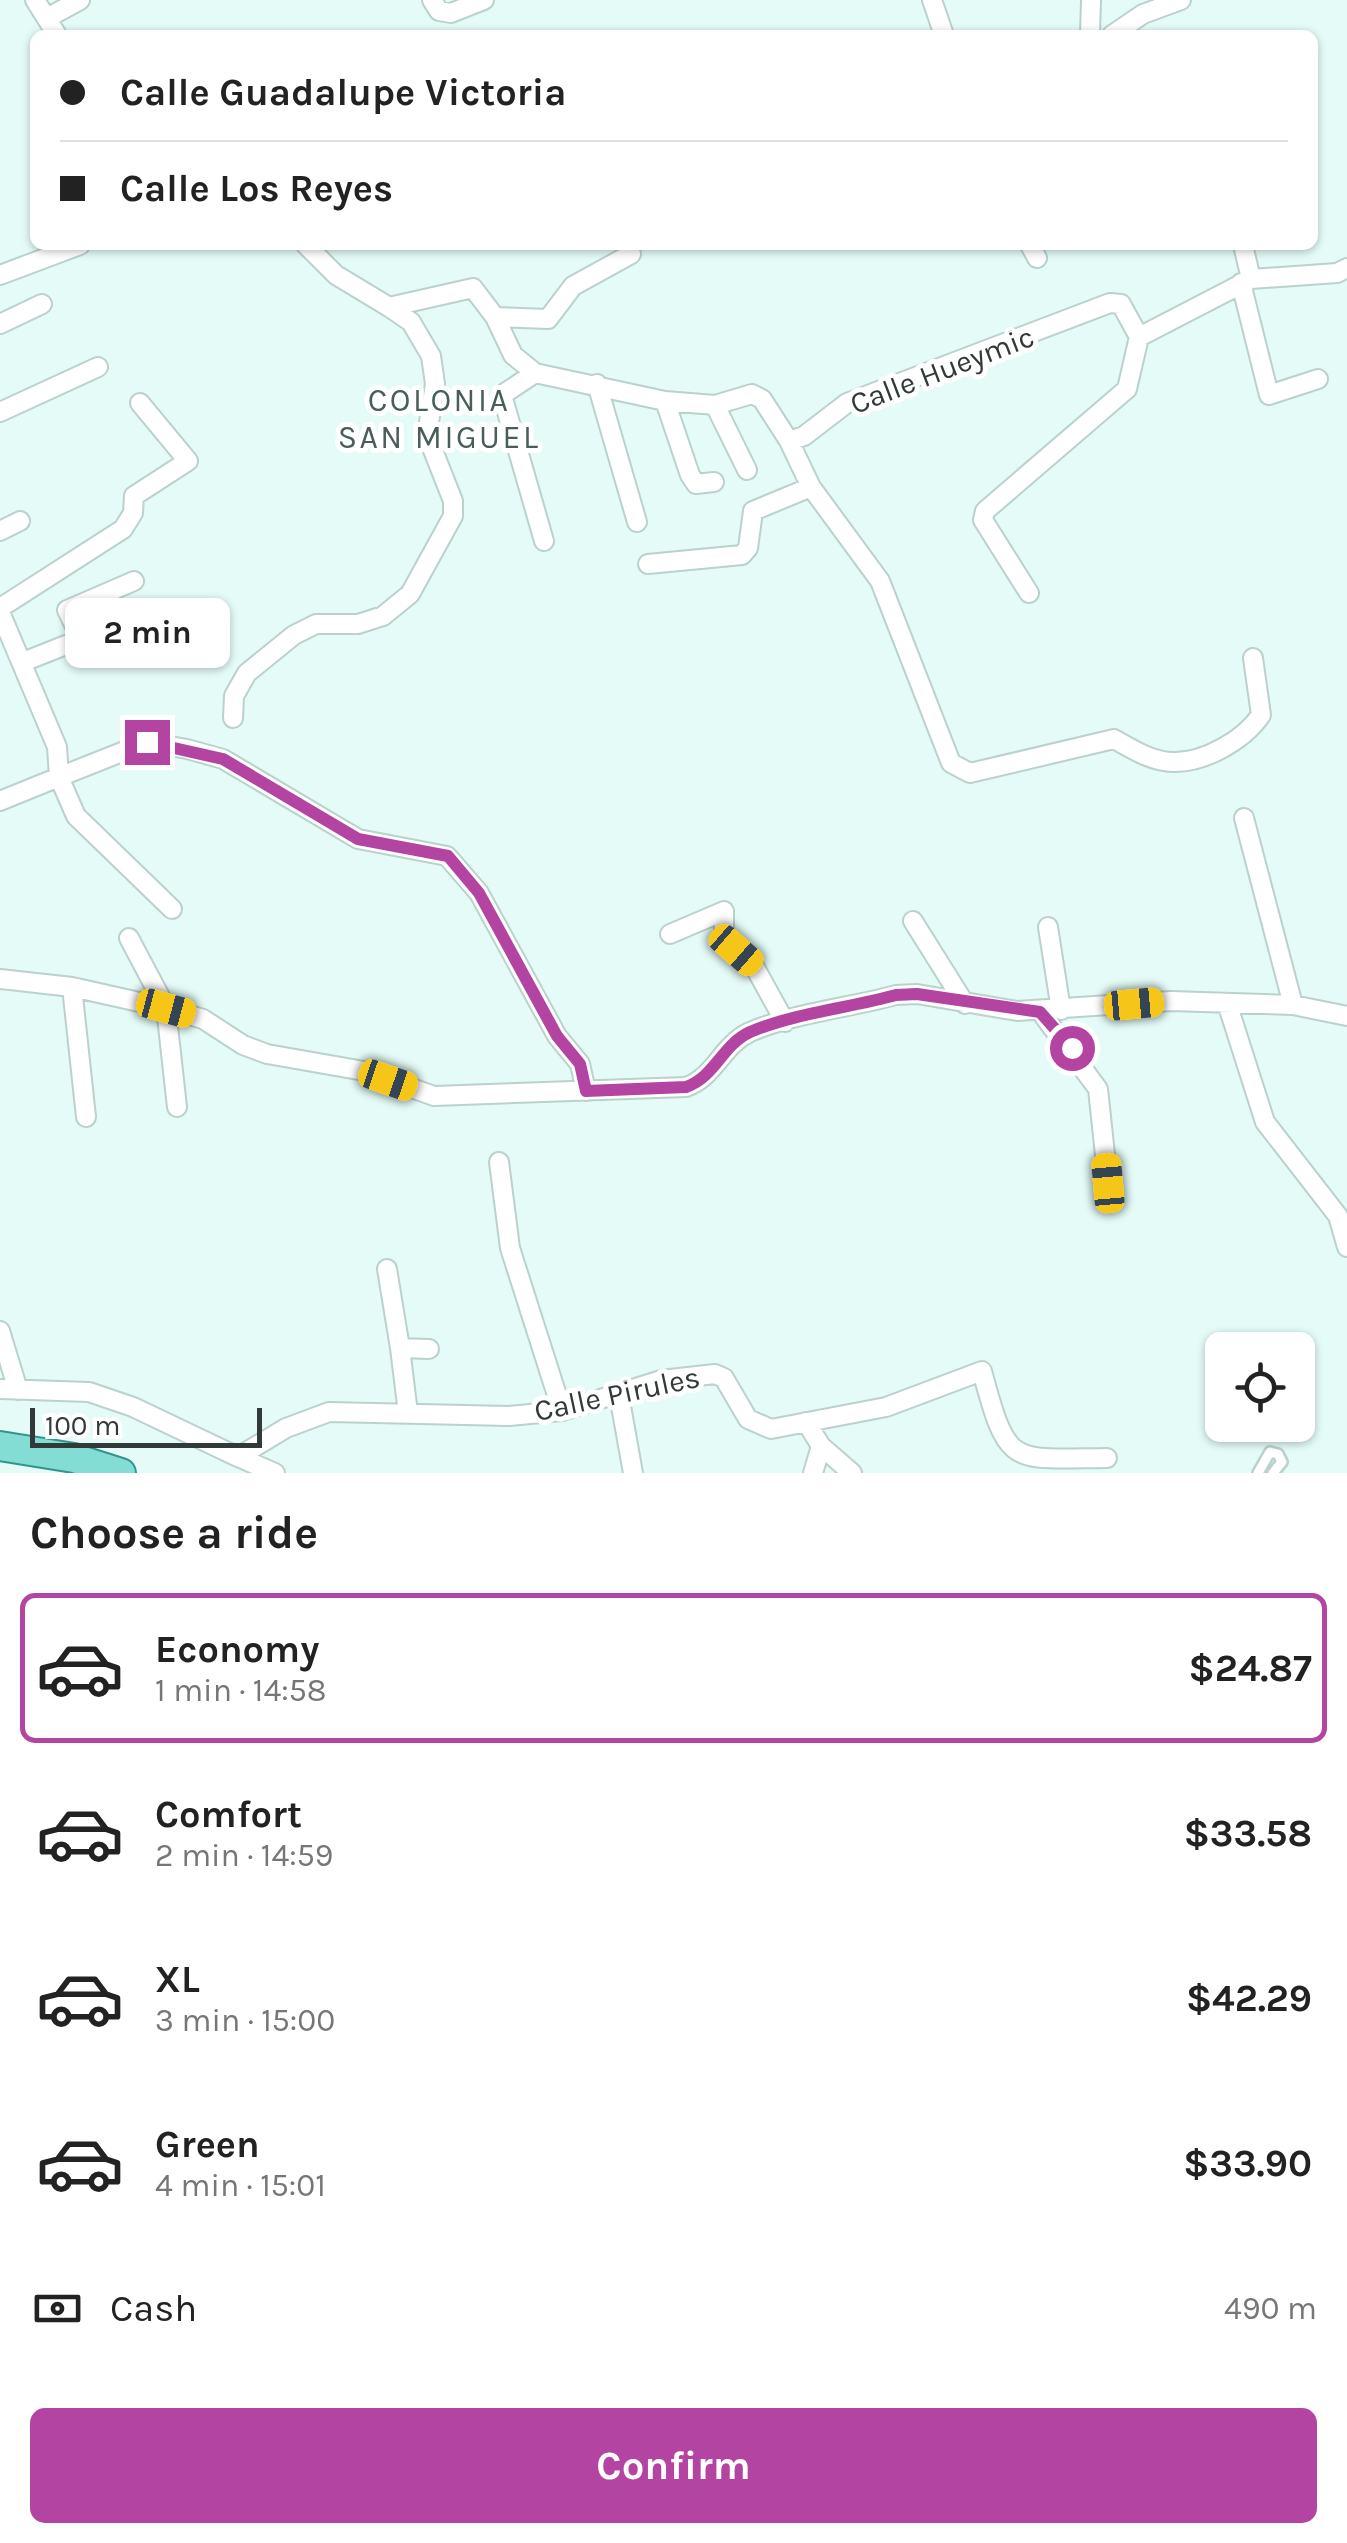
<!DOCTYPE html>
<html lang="en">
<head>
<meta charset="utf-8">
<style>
  :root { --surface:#fff; --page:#f2f2f2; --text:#222; --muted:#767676; --line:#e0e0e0; --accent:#b444a1 }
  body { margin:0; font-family:Karla,sans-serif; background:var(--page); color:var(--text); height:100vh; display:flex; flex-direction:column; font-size:38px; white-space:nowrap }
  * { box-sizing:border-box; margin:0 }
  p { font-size:32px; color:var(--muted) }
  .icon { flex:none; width:55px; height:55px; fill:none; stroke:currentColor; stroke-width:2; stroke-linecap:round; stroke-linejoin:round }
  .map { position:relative; height:1473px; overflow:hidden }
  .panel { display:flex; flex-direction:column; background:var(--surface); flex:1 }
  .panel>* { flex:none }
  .top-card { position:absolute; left:30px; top:30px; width:1288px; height:220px; border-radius:15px; box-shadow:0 2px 8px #0004; display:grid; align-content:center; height:220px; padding:0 30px; background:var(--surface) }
  .tools { position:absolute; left:1205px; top:1332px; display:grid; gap:20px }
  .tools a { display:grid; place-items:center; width:110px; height:110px; border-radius:15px; background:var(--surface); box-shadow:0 2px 8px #0004; font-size:50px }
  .scale { position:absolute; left:30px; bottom:25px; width:232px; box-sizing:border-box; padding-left:10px; border:5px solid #323a39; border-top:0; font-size:28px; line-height:35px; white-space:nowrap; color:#323a39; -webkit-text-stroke:8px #fff; paint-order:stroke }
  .end { position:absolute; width:45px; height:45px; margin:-22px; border:12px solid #b444a1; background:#fff; box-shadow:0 0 0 5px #fff }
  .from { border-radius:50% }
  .bubble { position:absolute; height:70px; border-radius:15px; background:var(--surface); box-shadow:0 2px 8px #0004; font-size:32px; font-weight:700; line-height:70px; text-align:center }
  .car { position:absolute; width:30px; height:60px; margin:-30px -15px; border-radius:12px; box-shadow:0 0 8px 2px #0007; background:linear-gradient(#f5c518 24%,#345 0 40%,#f5c518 0 76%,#345 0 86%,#f5c518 0) }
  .top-card b { display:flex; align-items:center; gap:35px; height:95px; font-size:38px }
  .top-card b+b { border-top:2px solid var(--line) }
  .top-card i { width:25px; height:25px; background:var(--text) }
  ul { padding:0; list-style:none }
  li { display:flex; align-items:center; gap:30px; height:150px; margin:0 20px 15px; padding:0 10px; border:5px solid transparent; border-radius:15px }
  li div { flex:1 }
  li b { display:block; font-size:38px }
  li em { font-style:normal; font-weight:700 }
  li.active { border-color:var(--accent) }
  li>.icon { width:90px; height:90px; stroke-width:1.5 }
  h2 { padding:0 30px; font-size:45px; line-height:120px }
  .pay { display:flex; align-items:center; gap:25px; height:110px; padding:0 30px; font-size:38px }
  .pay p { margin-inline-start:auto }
  .primary-button { display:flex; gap:20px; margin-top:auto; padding:20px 30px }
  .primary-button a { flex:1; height:115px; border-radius:15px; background:var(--accent); color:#fff; font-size:40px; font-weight:700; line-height:115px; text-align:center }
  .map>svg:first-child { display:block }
</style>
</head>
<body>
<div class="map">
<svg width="1347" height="1473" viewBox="0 0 1347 1473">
  <rect width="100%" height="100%" fill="#e4fbf7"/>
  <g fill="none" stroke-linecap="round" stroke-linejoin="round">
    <defs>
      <path id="lane" d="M 1258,1473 L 1270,1452 L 1278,1454 L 1282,1462 L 1273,1473"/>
      <path id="street" d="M 35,0 L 57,35
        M 432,0 L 439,11 L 451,13 L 484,0
        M 932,0 L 944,35
        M 47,18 L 80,0
        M 1090,35 L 1091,0
        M 1112,35 L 1143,14 L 1181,0
        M 306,245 L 336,275 L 389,307 L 473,288 L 495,317 L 513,355 L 535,373 L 665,401 L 715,405 L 752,394 L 762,399 L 789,441 L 804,436 L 847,403 L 1110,303 L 1121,304 L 1139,337 L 1251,279 L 1337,273 L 1347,268
        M 1030,245 L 1037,258
        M 1243,245 L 1251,279
        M 0,275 L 80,245
        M 1241,283 L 1269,395 L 1318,379
        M 495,317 L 548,319 L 573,286 L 631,254
        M 0,324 L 42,304
        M 535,373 L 502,395 L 544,541
        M 597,384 L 637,522
        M 665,401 L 690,475 L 696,484 L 714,482
        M 715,405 L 747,470
        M 0,412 L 98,367
        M 789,441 L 811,487 L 880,581 L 951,763 L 970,773 L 1114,739 C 1132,749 1152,762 1173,762 C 1204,763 1244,740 1261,715 L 1253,658
        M 0,531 L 20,521
        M 648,564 L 742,555 L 748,548 L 753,511 L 811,487
        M 1029,593 L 983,520 L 985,511 L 1127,389 L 1139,337
        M 0,608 L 123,529 L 133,513 L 134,496 L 188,461 L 140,403
        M 0,612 L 57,747 L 59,777 L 147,742 L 187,749 L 223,759 L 358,839 L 447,856 L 479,893 L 557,1036 L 580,1064 L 586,1091
        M 23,662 L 81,639 L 67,610 L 134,581
        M 233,718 L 234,696 L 247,673 L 294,635 L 316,624 L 358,624 L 383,616 L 410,594 L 453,516 L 453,501 L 427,435 L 435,384 L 431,356 L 411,322 L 389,307
        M 0,801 L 59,777 L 76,816 L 172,909
        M 1244,818 L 1293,1005
        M 913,921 L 965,1004
        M 1048,927 L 1061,1010
        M 670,934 L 724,911 L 724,935 L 753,964 L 785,1022
        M 129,938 L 166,1008 L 177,1107
        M 0,979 L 72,987 L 166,1008 L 203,1019 L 243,1045 L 267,1054 L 364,1071 L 434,1096 L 686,1087 C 715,1077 722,1045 750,1032 C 794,1013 849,1008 896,995 L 917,994 L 1017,1011 L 1171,1001 L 1293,1005 L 1347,1016
        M 72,987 L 86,1117
        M 1227,1003 L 1265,1122 L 1338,1216 L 1347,1247
        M 1040,1011 L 1098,1089 L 1108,1183
        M 499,1162 L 510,1248 L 562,1411
        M 387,1269 L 400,1348
        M 0,1331 L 18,1390
        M 0,1389 L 89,1392 L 133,1407 L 238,1457 L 286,1428 L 329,1412 L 509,1416 L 562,1411 L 661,1380 L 715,1374 L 724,1378 L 748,1419 L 771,1429 L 886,1407 L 982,1371 C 1008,1468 1010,1459 1107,1458
        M 619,1395 L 633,1473
        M 408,1413 L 400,1348 L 429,1349
        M 806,1422 L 821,1446 L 813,1473
        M 821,1446 L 852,1473
        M 238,1457 L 275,1473"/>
      <path id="primary" d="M 0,1446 L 74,1458 L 121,1473"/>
    </defs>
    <use href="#lane" stroke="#bbd1cd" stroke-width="14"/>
    <use href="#street" stroke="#bbd1cd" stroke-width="22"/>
    <use href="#primary" stroke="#31958b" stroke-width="32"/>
    <use href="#lane" stroke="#fff" stroke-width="9"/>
    <use href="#street" stroke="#fff" stroke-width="18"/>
    <use href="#primary" stroke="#83ddd4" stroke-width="28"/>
  </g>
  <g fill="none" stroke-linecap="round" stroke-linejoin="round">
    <path stroke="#b444a1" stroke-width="12" d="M 147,742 L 223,759 L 358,839 L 448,856 L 479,893 L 557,1036 L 580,1064 L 586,1091 L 686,1087 C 715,1077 722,1045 750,1032 C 795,1013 849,1008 896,995 L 917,994 L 1040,1012 L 1072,1048"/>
  </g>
  <g text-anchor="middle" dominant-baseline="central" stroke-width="10" stroke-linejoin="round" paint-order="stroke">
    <g font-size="30" fill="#323a39" stroke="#fff">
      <text transform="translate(942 370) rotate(-21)">Calle Hueymic</text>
      <text transform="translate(617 1394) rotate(-12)">Calle Pirules</text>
    </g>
    <g font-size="32" letter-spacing="2.5" fill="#495d5a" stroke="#fff">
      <text x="439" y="400">COLONIA<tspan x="439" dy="37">SAN MIGUEL</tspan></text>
    </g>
  </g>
</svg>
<div class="tools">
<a><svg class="icon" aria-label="locate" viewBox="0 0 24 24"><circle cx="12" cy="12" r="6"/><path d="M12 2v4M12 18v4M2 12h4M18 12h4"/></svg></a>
</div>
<div class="scale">100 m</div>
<i class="end from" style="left:1072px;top:1048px"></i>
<i class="end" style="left:147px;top:742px"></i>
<div class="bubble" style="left:65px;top:598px;width:165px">2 min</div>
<i class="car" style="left:736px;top:950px;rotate:131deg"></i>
<i class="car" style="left:1134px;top:1004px;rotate:85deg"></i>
<i class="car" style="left:166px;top:1008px;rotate:105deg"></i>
<i class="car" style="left:388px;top:1080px;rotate:109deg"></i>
<i class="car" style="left:1108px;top:1183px;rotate:355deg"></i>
<div class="top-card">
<b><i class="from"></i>Calle Guadalupe Victoria</b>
<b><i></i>Calle Los Reyes</b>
</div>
</div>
<section class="panel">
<h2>Choose a ride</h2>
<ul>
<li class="active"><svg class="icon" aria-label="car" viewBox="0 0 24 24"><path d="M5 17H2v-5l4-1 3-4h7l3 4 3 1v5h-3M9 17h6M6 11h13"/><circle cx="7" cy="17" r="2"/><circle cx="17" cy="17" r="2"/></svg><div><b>Economy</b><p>1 min · 14:58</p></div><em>$24.87</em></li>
<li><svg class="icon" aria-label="car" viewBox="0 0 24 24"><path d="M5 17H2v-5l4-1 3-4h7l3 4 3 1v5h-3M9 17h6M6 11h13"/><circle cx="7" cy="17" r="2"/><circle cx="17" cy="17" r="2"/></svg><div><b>Comfort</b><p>2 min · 14:59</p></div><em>$33.58</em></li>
<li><svg class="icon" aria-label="car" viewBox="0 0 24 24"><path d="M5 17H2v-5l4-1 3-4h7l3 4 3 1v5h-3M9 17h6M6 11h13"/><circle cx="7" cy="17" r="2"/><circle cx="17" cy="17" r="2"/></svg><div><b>XL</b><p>3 min · 15:00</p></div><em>$42.29</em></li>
<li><svg class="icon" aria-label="car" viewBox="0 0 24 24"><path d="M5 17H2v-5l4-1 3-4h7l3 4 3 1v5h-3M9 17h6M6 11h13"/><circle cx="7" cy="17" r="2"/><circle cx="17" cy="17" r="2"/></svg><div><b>Green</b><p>4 min · 15:01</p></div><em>$33.90</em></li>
</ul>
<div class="pay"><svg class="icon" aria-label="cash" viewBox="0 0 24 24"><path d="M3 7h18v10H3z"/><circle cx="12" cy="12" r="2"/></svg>Cash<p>490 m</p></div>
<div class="primary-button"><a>Confirm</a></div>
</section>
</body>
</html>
